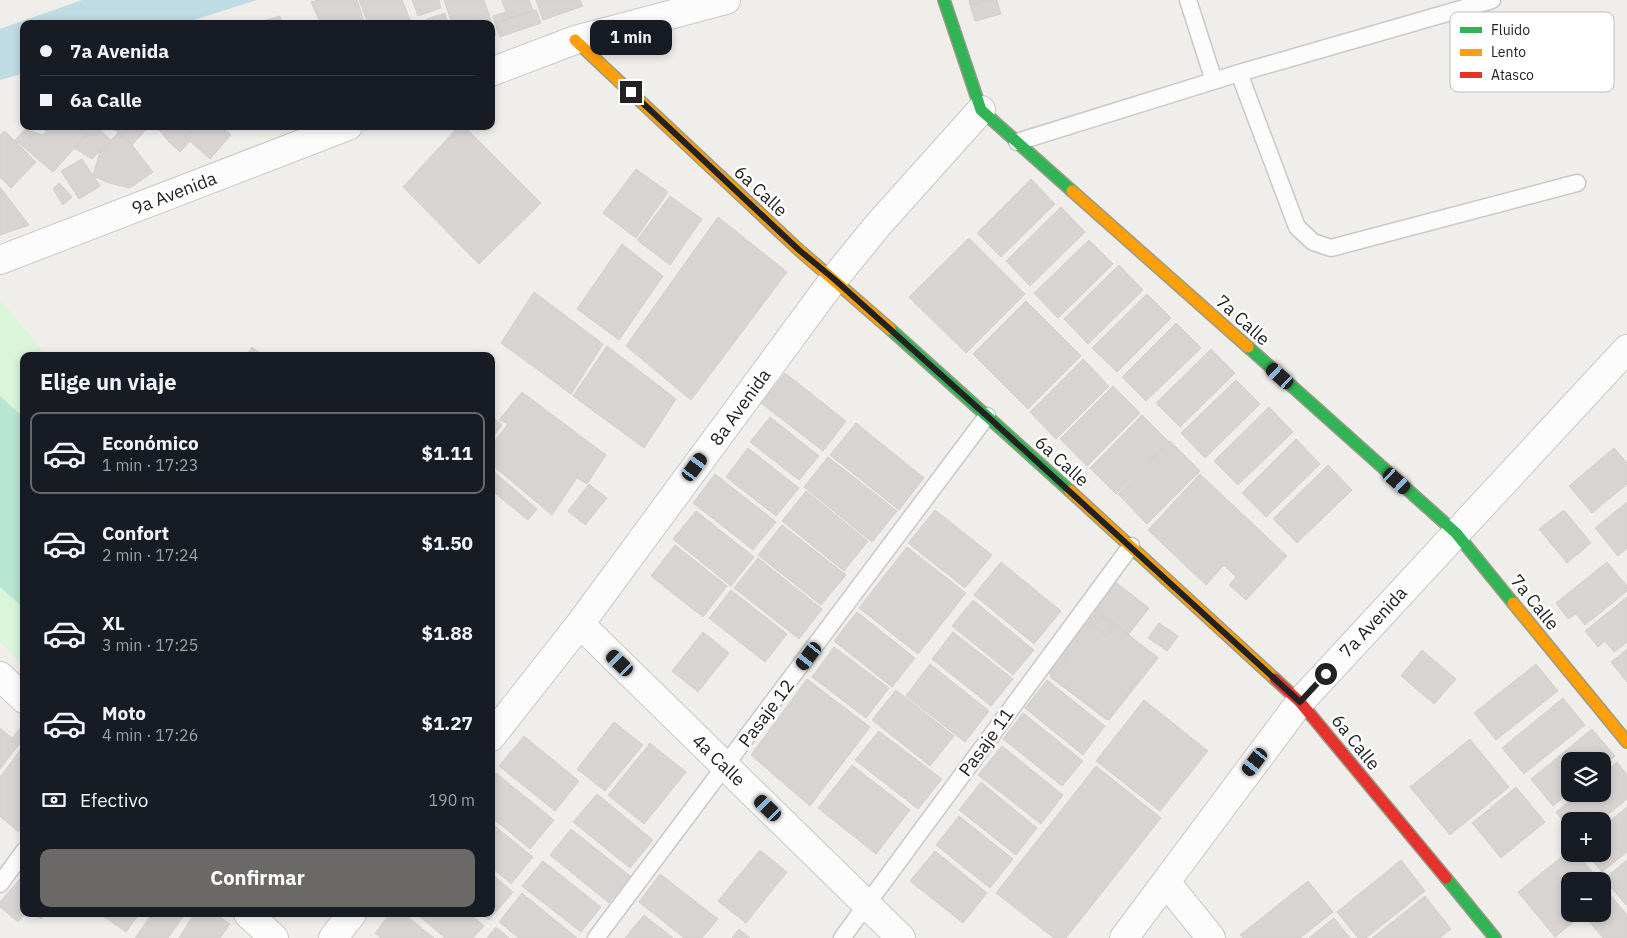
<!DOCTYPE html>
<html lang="es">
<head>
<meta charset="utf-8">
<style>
  :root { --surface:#171b24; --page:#20242c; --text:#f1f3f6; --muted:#9ea1a6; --line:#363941; --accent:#6a6968 }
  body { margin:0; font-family:"IBM Plex Sans",sans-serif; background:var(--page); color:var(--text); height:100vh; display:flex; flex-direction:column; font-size:19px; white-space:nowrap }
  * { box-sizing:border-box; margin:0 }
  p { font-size:16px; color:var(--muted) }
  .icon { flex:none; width:28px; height:28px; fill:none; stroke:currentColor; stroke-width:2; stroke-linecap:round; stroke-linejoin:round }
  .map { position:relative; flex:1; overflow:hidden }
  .details { position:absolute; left:20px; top:352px; width:475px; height:565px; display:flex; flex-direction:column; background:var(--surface); border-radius:10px; box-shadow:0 2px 8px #0003 }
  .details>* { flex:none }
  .hud { position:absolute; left:20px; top:20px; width:475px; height:110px; border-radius:10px; box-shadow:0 2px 8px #0003; display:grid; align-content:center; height:110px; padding:0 20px; background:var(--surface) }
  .tools { position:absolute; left:1561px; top:752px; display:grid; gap:10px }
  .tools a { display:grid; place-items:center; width:50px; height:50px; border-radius:10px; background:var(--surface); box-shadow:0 2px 8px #0003; font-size:25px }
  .end { position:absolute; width:22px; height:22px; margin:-11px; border:6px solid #222; background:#fff; box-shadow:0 0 0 2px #fff }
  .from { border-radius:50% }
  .bubble { position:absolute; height:35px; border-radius:10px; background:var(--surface); box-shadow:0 2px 8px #0003; font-size:16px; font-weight:700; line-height:35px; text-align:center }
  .car { position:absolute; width:15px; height:30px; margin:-15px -8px; border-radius:6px; box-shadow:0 0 4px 1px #0007; background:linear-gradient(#222 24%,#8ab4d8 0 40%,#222 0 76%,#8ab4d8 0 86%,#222 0) }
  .hud b { display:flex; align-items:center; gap:18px; height:48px; font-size:19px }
  .hud b+b { border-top:1px solid var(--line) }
  .hud i { width:12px; height:12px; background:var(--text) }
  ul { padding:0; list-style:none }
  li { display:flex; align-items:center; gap:15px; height:82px; margin:0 10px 8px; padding:0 10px; border:2px solid transparent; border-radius:10px }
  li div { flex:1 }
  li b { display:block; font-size:19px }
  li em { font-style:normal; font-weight:700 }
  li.current { border-color:var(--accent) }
  li>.icon { width:45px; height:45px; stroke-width:1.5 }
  h2 { padding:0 20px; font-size:22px; line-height:60px }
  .pay { display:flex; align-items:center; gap:12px; height:55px; padding:0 20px; font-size:19px }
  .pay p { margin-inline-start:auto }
  .action { display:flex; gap:10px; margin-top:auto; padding:10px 20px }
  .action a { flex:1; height:58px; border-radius:10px; background:var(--accent); color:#fff; font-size:20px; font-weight:700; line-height:58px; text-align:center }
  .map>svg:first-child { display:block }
</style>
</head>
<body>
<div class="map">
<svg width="1627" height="938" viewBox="0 0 1627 938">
  <rect width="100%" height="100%" fill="#f0eeeb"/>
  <path fill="#daf5da" d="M 0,300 L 47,356 L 24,356 L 24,665 L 0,642 Z"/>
  <path fill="#b7e6d2" d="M 0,396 L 24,418 L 24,608 L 0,587 Z"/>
  <path fill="#bfdbe3" d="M 82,0 L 257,0 L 181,24 L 24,24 L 24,73 L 0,80 L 0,29 Z"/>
  <path fill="#d7d4d2" stroke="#d3d0cc" d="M 318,0 L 357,0 L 365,24 L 321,24 L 311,2 Z
    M 359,0 L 402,0 L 412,24 L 368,24 Z
    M 412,0 L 439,0 L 441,8 L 418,16 Z
    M 444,0 L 484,0 L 496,35 L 491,37 L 491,24 L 452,24 Z
    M 502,0 L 529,0 L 533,11 L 495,23 L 493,16 L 506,12 Z
    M 536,0 L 580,0 L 583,6 L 543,20 Z
    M 969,0 L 987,0 L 970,5 Z
    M 987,0 L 997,0 L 1001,14 L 975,21 L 970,5 Z
    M 536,10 L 541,23 L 500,37 L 495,23 Z
    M 445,13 L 448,24 L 428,24 L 427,19 Z
    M 280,16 L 282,24 L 253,24 Z
    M 49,126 L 85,126 L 89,132 L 53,172 L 15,140 L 25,129 L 43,135 Z
    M 94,126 L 96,126 L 111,140 L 92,159 L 74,148 Z
    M 110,126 L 149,126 L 132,145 Z
    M 156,126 L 184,126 L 191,131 L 185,137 L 190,141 L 180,152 L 169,142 Z
    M 195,126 L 221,126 L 231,135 L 210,159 L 185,137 Z
    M 459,126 L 464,126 L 541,203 L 479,264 L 403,187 Z
    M 5,131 L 36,162 L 11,188 L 0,177 L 0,135 Z
    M 118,133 L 132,145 L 153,172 L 130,188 L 109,183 L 93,176 L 100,151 Z
    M 82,159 L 100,186 L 79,199 L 61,171 Z
    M 636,169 L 668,192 L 636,238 L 603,213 Z
    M 1031,179 L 1055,204 L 1001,257 L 977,233 Z
    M 59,183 L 72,197 L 63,205 L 53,189 Z
    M 0,187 L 29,225 L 0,235 Z
    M 670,196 L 702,219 L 670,265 L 637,240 Z
    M 1061,207 L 1085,232 L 1030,286 L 1006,261 Z
    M 718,217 L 787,272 L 691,400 L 626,346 Z
    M 969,238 L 1025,294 L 966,353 L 909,297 Z
    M 1089,240 L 1113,264 L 1058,318 L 1034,293 Z
    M 622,244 L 663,276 L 619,340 L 577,309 Z
    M 1119,265 L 1143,290 L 1088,344 L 1064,319 Z
    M 534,292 L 603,344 L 571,394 L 501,343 Z
    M 1147,294 L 1171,318 L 1117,372 L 1092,348 Z
    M 1026,301 L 1081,356 L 1028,409 L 973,354 Z
    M 1176,323 L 1201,348 L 1146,401 L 1122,377 Z
    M 607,346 L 676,399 L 644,448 L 573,396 Z
    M 252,347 L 264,356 L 246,356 Z
    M 1211,349 L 1235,373 L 1180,427 L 1156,403 Z
    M 1083,359 L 1109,386 L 1056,439 L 1030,412 Z
    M 785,373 L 846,421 L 823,451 L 761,403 Z
    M 1236,380 L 1260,404 L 1205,458 L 1181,433 Z
    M 1113,386 L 1140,413 L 1087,466 L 1060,439 Z
    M 522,392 L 606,455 L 587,484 L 577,478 L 552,515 L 491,464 L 491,446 L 508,424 L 499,420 Z
    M 1269,407 L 1293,432 L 1238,485 L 1214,461 Z
    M 1142,415 L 1169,442 L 1116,494 L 1090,468 Z
    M 491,416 L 502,425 L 491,439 Z
    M 770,417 L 819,456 L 799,480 L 750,442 Z
    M 856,423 L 924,478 L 899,510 L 830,455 Z
    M 1296,439 L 1320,464 L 1266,517 L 1242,493 Z
    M 1170,441 L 1200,471 L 1147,524 L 1118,494 Z
    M 748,448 L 799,488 L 776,516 L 726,477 Z
    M 1614,448 L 1627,463 L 1627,484 L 1592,513 L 1569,486 Z
    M 828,457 L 897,511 L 872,542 L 804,487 Z
    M 1328,465 L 1352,490 L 1297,543 L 1273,519 Z
    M 491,469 L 537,509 L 528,520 L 491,490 Z
    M 715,474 L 776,522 L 753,550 L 693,503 Z
    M 1200,474 L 1287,556 L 1246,600 L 1229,585 L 1236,577 L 1224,565 L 1206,585 L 1148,530 Z
    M 589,484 L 607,498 L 585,525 L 568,511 Z
    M 806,491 L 868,541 L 844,571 L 782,521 Z
    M 1627,502 L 1627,548 L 1618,556 L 1595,528 Z
    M 935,510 L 992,555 L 965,588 L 908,543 Z
    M 1564,510 L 1591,543 L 1567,563 L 1539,529 Z
    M 696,511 L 754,557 L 731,586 L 673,539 Z
    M 782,525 L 846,575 L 821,605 L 758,555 Z
    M 675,545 L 727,586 L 703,617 L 651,576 Z
    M 907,547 L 966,593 L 918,654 L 859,608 Z
    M 758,558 L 822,609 L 799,639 L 734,588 Z
    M 1001,562 L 1061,611 L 1034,644 L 974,595 Z
    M 1607,562 L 1627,586 L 1627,591 L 1585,625 L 1576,614 L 1568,619 L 1556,603 Z
    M 1114,581 L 1149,608 L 1128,635 L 1156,656 L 1107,720 L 1050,677 L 1091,624 L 1107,636 L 1115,627 L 1092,609 Z
    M 731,590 L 787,634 L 765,662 L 709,618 Z
    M 1627,597 L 1627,642 L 1614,652 L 1605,641 L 1598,647 L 1585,631 Z
    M 973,600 L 1034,650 L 1013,675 L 952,626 Z
    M 1097,610 L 1158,658 L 1109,720 L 1048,672 Z
    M 857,612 L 915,658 L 892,687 L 834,641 Z
    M 1159,623 L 1178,636 L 1167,651 L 1148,638 Z
    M 703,632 L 729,653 L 698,692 L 672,671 Z
    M 953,632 L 1013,679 L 991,706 L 932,659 Z
    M 834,647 L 889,688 L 866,718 L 812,677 Z
    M 1627,649 L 1627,682 L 1611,662 Z
    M 1422,650 L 1456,679 L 1434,704 L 1401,676 Z
    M 930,664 L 989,711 L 965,742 L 906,696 Z
    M 1536,664 L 1558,691 L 1496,740 L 1474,713 Z
    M 807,679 L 870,727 L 810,806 L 751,755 Z
    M 1047,680 L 1105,726 L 1083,755 L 1025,708 Z
    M 896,690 L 954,736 L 930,766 L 872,720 Z
    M 1563,698 L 1585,725 L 1524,774 L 1502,748 Z
    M 1144,700 L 1208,751 L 1160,811 L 1096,761 Z
    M 1023,713 L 1083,761 L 1062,786 L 1003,739 Z
    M 614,722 L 643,745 L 605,791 L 577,769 Z
    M 23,725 L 24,738 L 0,769 L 0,728 L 12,738 Z
    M 1592,729 L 1615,756 L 1602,766 L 1602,761 L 1570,761 L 1570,792 L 1553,806 L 1531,779 Z
    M 879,731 L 942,779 L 918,809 L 855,760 Z
    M 524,736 L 579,781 L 555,811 L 499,766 Z
    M 1470,739 L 1509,787 L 1450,835 L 1410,787 Z
    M 650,743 L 686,772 L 644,824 L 608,795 Z
    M 24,745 L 24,824 L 18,832 L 0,816 L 0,777 Z
    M 1002,746 L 1063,795 L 1041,824 L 978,775 Z
    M 1617,762 L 1627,775 L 1627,799 L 1600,821 L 1570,821 L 1570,829 L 1556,812 L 1578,794 L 1602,794 L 1602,774 Z
    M 852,765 L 910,810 L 876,854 L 818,808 Z
    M 1096,766 L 1161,818 L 1066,938 L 1054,938 L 996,893 Z
    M 496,773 L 554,820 L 530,849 L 491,817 L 491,779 Z
    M 981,782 L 1037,828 L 1016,855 L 959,810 Z
    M 1516,787 L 1545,822 L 1501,858 L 1472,823 Z
    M 597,794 L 653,840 L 630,868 L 573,822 Z
    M 1627,807 L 1627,852 L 1602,872 L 1587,854 L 1602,854 L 1602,827 Z
    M 959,816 L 1013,859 L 990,888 L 936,845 Z
    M 491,823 L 533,857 L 511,884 L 491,867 Z
    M 571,829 L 630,876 L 609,903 L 550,855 Z
    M 760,850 L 787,872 L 746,923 L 718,901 Z
    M 1570,850 L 1570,854 L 1577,854 L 1600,881 L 1570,881 L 1570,914 L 1583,914 L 1555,937 L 1518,892 Z
    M 935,851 L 987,893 L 963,923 L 910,881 Z
    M 1401,860 L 1425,891 L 1366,938 L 1358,938 L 1337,912 Z
    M 1627,860 L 1627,904 L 1626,905 L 1604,879 Z
    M 543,861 L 601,907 L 581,932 L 522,886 Z
    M 491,873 L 513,892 L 489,920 L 482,914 L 491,914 Z
    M 24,874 L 25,914 L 18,922 L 0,907 L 0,902 Z
    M 660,874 L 718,919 L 702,938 L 684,938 L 639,902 Z
    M 1308,881 L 1333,912 L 1300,938 L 1243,938 L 1240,935 Z
    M 1602,885 L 1627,915 L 1627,938 L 1603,938 L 1583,914 L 1602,914 Z
    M 522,893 L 577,938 L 519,938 L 499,922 Z
    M 1425,896 L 1451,929 L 1440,938 L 1372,938 Z
    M 35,914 L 45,914 L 41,919 Z
    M 105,914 L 139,914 L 126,932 L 103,916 Z
    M 152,914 L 185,914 L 168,938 L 135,938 Z
    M 194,914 L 216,914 L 230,924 L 220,938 L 179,938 Z
    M 390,914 L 404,914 L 434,938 L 381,938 L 375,933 Z
    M 417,914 L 470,914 L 484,926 L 473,938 L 445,938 Z
    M 644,915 L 673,938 L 625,938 Z
    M 1334,918 L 1350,938 L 1309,938 Z
    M 496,927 L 509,938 L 487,938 Z
    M 739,929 L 750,938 L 732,938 Z"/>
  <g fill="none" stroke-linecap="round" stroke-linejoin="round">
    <defs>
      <path id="lane" d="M 1188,0 L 1214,81
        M 1239,73 L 1297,227 L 1313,242 L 1331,248 L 1577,183
        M 1017,142 L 1239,73 L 1492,0
        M 0,884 L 24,851
        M 596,938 L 987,416
        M 842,938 L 1131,546"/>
      <path id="street" d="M 491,72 L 575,40 L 726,0
        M 0,260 L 348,126
        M 580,624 L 901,938
        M 0,676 L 24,699
        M 491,737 L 580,624 L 834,279 L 878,225 L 981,110
        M 1166,882 L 1211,938
        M 248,914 L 274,938
        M 333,938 L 352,914
        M 1124,938 L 1300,702 L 1627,349"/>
      <path id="fast" d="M 944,0 L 981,110 L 1072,191
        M 890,329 L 1070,491
        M 1248,347 L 1456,533 L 1513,603
        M 1446,878 L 1495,938"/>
      <path id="slow" d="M 575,40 L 799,250 L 890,329
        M 1072,191 L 1248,347
        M 1070,491 L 1275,679
        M 1513,603 L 1627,742"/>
      <path id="jam" d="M 1275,679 L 1300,702 L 1446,878"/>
    </defs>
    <use href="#lane" stroke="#c9c8c7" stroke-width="19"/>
    <use href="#street" stroke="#c9c8c7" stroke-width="30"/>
    <use href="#fast" stroke="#999a82" stroke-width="14"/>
    <use href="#slow" stroke="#999a82" stroke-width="14"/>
    <use href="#jam" stroke="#999a82" stroke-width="14"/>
    <use href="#lane" stroke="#fdfcfc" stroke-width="16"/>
    <use href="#street" stroke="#fdfcfc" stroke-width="28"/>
    <use href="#fast" stroke="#30b455" stroke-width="11"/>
    <use href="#slow" stroke="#ff9f0a" stroke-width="11"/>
    <use href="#jam" stroke="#e5322d" stroke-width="11"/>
  </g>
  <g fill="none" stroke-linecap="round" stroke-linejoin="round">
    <path stroke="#222" stroke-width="6" d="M 631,92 L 799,250 L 834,279 L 987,416 L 1300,702 L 1326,674"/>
  </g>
  <g text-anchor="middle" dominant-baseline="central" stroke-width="5" stroke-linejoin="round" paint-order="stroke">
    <g font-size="18" fill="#222" stroke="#fff">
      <text transform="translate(761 191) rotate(43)">6a Calle</text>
      <text transform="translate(174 193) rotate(-21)">9a Avenida</text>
      <text transform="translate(1243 320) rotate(42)">7a Calle</text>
      <text transform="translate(740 407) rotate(-54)">8a Avenida</text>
      <text transform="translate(1062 461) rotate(42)">6a Calle</text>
      <text transform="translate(1535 602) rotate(51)">7a Calle</text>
      <text transform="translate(1373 622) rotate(-47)">7a Avenida</text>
      <text transform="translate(766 713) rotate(-53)">Pasaje 12</text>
      <text transform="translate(986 742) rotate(-54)">Pasaje 11</text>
      <text transform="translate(1356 742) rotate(51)">6a Calle</text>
      <text transform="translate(719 760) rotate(44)">4a Calle</text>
    </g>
  </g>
  <rect x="1450" y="12" width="164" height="80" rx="8" fill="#fff" stroke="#bdbdbd" stroke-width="1"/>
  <rect x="1460" y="27" width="22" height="6" fill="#30b455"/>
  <rect x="1460" y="49" width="22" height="7" fill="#ff9f0a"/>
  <rect x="1460" y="72" width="22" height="6" fill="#e5322d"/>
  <g font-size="14" fill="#222">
    <text x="1491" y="35">Fluido</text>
    <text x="1491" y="57">Lento</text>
    <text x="1491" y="80">Atasco</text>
  </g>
</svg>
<div class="tools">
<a><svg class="icon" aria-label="layers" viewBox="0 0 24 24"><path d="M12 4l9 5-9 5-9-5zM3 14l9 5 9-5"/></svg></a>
<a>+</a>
<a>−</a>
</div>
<i class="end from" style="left:1326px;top:674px"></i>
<i class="end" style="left:631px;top:92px"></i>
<div class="bubble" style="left:590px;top:20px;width:82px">1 min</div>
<i class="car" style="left:1280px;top:376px;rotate:312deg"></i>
<i class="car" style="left:695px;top:467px;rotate:36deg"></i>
<i class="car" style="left:1397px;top:481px;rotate:132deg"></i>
<i class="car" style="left:809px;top:656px;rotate:217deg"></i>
<i class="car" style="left:620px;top:663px;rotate:314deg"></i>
<i class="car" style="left:1255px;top:762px;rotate:217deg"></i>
<i class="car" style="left:768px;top:808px;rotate:314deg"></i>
<div class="hud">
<b><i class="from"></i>7a Avenida</b>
<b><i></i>6a Calle</b>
</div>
<section class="details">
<h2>Elige un viaje</h2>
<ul>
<li class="current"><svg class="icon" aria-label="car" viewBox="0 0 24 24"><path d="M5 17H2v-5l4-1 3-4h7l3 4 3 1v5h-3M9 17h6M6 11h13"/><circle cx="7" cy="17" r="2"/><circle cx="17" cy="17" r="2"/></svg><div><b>Económico</b><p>1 min · 17:23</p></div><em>$1.11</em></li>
<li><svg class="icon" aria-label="car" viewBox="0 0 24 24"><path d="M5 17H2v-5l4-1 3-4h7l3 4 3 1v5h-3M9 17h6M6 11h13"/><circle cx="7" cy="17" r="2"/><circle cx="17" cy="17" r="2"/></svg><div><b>Confort</b><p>2 min · 17:24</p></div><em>$1.50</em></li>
<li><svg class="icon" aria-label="car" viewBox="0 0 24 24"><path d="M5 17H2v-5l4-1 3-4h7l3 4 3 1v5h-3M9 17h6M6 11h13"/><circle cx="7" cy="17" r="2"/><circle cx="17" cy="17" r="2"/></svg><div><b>XL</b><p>3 min · 17:25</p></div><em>$1.88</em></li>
<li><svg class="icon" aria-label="car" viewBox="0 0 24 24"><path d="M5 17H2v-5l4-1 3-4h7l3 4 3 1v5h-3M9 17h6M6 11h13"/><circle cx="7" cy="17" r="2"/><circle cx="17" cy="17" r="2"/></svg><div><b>Moto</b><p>4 min · 17:26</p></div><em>$1.27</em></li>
</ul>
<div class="pay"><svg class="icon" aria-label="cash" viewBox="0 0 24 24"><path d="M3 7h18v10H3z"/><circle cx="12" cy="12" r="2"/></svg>Efectivo<p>190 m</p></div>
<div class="action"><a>Confirmar</a></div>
</section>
</div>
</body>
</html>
